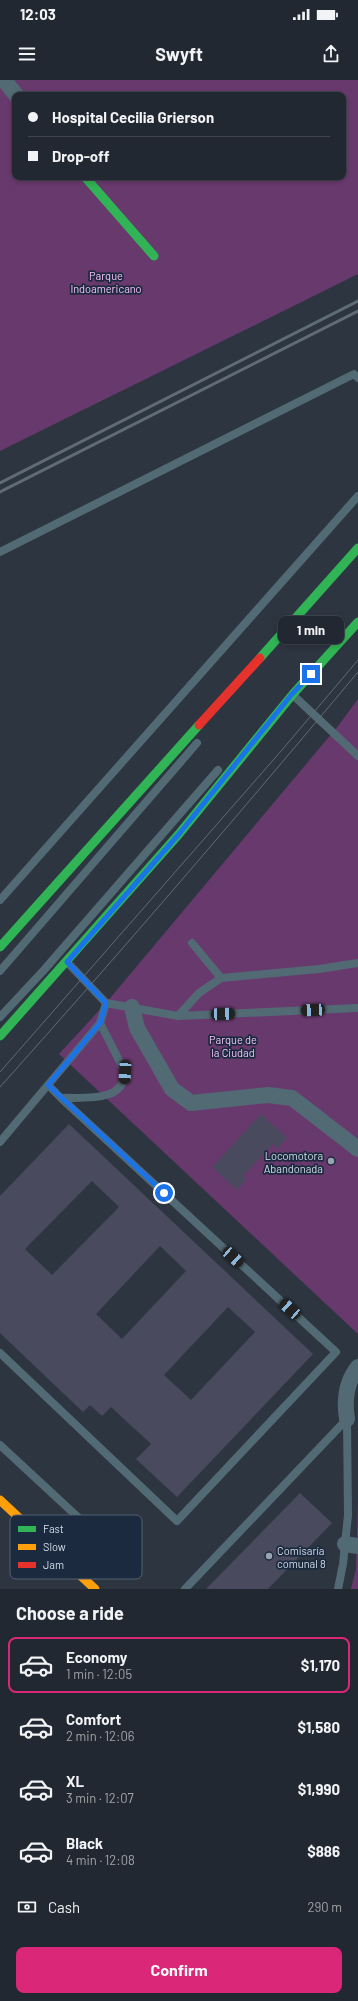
<!DOCTYPE html>
<html lang="en">
<head>
<meta charset="utf-8">
<style>
  :root { --surface:#222831; --page:#2a3039; --text:#f1f3f6; --muted:#a2a6ab; --line:#3f444d; --accent:#db2777 }
  body { margin:0; font-family:Barlow,sans-serif; background:var(--page); color:var(--text); height:100vh; display:flex; flex-direction:column; font-size:15px; white-space:nowrap }
  * { box-sizing:border-box; margin:0 }
  p { font-size:13px; color:var(--muted) }
  .icon { flex:none; width:22px; height:22px; fill:none; stroke:currentColor; stroke-width:2; stroke-linecap:round; stroke-linejoin:round }
  .map { position:relative; height:1509px; overflow:hidden }
  .details { display:flex; flex-direction:column; background:var(--surface); flex:1 }
  .details>* { flex:none }
  .top-card { position:absolute; left:12px; top:12px; width:334px; height:88px; border-radius:8px; box-shadow:0 2px 6px #0003,0 0 0 1px var(--line); display:grid; align-content:center; height:88px; padding:0 16px; background:var(--surface) }
  .end { position:absolute; width:18px; height:18px; margin:-9px; border:5px solid #1a73e8; background:#fff; box-shadow:0 0 0 2px #fff }
  .from { border-radius:50% }
  .bubble { position:absolute; height:28px; border-radius:8px; background:var(--surface); box-shadow:0 2px 6px #0003,0 0 0 1px var(--line); font-size:13px; font-weight:700; line-height:28px; text-align:center }
  .car { position:absolute; width:12px; height:24px; margin:-12px -6px; border-radius:5px; box-shadow:0 0 3px 1px #0007; background:linear-gradient(#222 24%,#8ab4d8 0 40%,#222 0 76%,#8ab4d8 0 86%,#222 0) }
  .top-card b { display:flex; align-items:center; gap:14px; height:38px; font-size:15px }
  .top-card b+b { border-top:1px solid var(--line) }
  .top-card i { width:10px; height:10px; background:var(--text) }
  ul { padding:0; list-style:none }
  li { display:flex; align-items:center; gap:12px; height:56px; margin:0 8px 6px; padding:0 8px; border:2px solid transparent; border-radius:8px }
  li div { flex:1 }
  li b { display:block; font-size:15px }
  li em { font-style:normal; font-weight:700 }
  li.on { border-color:var(--accent) }
  li>.icon { width:36px; height:36px; stroke-width:1.5 }
  h2 { padding:0 16px; font-size:18px; line-height:48px }
  .pay { display:flex; align-items:center; gap:10px; height:44px; padding:0 16px; font-size:15px }
  .pay p { margin-inline-start:auto }
  .action { display:flex; gap:8px; margin-top:auto; padding:8px 16px }
  .action a { flex:1; height:46px; border-radius:8px; background:var(--accent); color:#fff; font-size:16px; font-weight:700; line-height:46px; text-align:center }
  .status { display:flex; justify-content:space-between; align-items:center; height:28px; padding:0 20px; background:var(--surface); direction:ltr }
  .status svg { height:11px; fill:currentColor }
  header { display:flex; justify-content:space-between; align-items:center; height:52px; padding:0 16px; background:var(--surface); font-size:18px; font-weight:700 }
  .map>svg:first-child { display:block }
</style>
</head>
<body>
<div class="status"><b>12:03</b><svg viewBox="0 0 49 12"><path d="M0 12V9h3v3zM5 12V6h3v6zM10 12V3h3v9zM15 12V0h3v12zM26 1h20v11H26zM47 4h2v5h-2z"/></svg></div>
<header><svg class="icon" aria-label="menu" viewBox="0 0 24 24"><path d="M4 6h16M4 12h16M4 18h16"/></svg>Swyft<svg class="icon" aria-label="share" viewBox="0 0 24 24"><path d="M12 15V3M7 8l5-5 5 5M5 13v7h14v-7"/></svg></header>
<div class="map">
<svg width="358" height="1509" viewBox="0 0 358 1509">
  <rect width="100%" height="100%" fill="#2d3541"/>
  <path fill="#68396d" fill-rule="evenodd" d="M 0,0 L 358,0 L 358,194 L 0,371 ZM 15,15 L 343,15 L 343,97 L 15,97 Z
    M 358,619 L 358,1254 L 59,974 L 106,923 L 338,646 Z
    M 358,1419 L 358,1509 L 351,1509 L 356,1489 Z"/>
  <path fill="#4a4a5e" fill-rule="evenodd" d="M 261,1034 L 287,1058 L 278,1068 L 273,1064 L 243,1096 L 247,1099 L 237,1110 L 212,1087 Z
    M 69,1044 L 313,1274 L 177,1417 L 136,1379 L 151,1364 L 111,1327 L 102,1336 L 90,1325 L 83,1332 L 0,1253 L 0,1116 ZM 92,1101 L 119,1127 L 52,1195 L 25,1169 ZM 160,1166 L 186,1191 L 122,1259 L 96,1234 ZM 228,1227 L 255,1252 L 191,1320 L 164,1295 Z
    M 300,1413 L 332,1443 L 268,1509 L 206,1509 Z"/>
  <g fill="none" stroke-linecap="round" stroke-linejoin="round">
    <path stroke="#526a73" stroke-width="8" d="M 0,472 L 354,294 L 358,298
      M 293,615 L 358,676
      M 0,820 L 358,416
      M 192,863 L 221,898
      M 67,882 L 106,923 L 178,936 L 358,928
      M 0,891 L 197,663
      M 178,936 L 199,913 L 221,898 L 319,889 L 358,883
      M 0,937 L 44,890 L 218,690
      M 48,1005 L 61,1018 C 84,1017 124,1023 125,992 L 100,943
      M 0,1062 L 100,943 L 106,923
      M 0,1273 L 177,1441 L 336,1272 L 61,1018
      M 0,1365 L 95,1453
      M 185,1509 L 347,1339
      M 338,1509 L 343,1484 L 348,1435 L 347,1339"/>
    <path stroke="#526a73" stroke-width="16" d="M 4,0 L 16,15
      M 132,927 L 137,948 L 172,1009 L 191,1023 L 268,1015 L 292,1018 L 358,1069
      M 347,1339 C 344,1320 346,1302 358,1287
      M 345,1464 L 358,1466"/>
    <path stroke="#30b455" stroke-width="9" d="M 85,97 L 154,176
      M 260,578 L 358,468
      M 0,867 L 199,645
      M 0,956 L 179,754 L 293,614 L 358,542"/>
    <path stroke="#ff9f0a" stroke-width="9" d="M 0,1420 L 95,1509"/>
    <path stroke="#e5322d" stroke-width="9" d="M 199,645 L 260,578"/>
    <path stroke="#5f6c76" stroke-width="1" d="M 0,992 L 282,670 L 358,580
      M 0,1007 C 122,871 241,732 358,592"/>
    <path stroke="#5f6c76" stroke-width="3" d="M 0,403 L 358,221
      M 0,412 L 358,231"/>
  </g>
  <g fill="none" stroke-linecap="round" stroke-linejoin="round">
    <path stroke="#1a73e8" stroke-width="5" d="M 164,1113 L 48,1005 L 100,943 L 106,923 L 67,882 L 179,754 L 292,614 L 311,594"/>
  </g>
  <g fill="#9aa3b0" stroke="#1b2a3e" stroke-width="1.5">
    <circle cx="331" cy="1081" r="4"/>
    <circle cx="269" cy="1476" r="4"/>
  </g>
  <g text-anchor="middle" dominant-baseline="central" stroke-width="3.5" stroke-linejoin="round" paint-order="stroke">
    <g font-size="11" fill="#f7c2f9" stroke="#1b2a3e">
      <text x="106" y="195">Parque<tspan x="106" dy="13">Indoamericano</tspan></text>
      <text x="233" y="959">Parque de<tspan x="233" dy="13">la Ciudad</tspan></text>
    </g>
    <g font-size="11" fill="#d4deeb" stroke="#1b2a3e" text-anchor="end">
      <text x="323" y="1075">Locomotora<tspan x="323" dy="13">Abandonada</tspan></text>
      <text x="277" y="1470" text-anchor="start">Comisaría<tspan x="277" dy="13">comunal 8</tspan></text>
    </g>
  </g>
  <rect x="10" y="1435" width="132" height="64" rx="6" fill="#1b2a3e" stroke="#526072" stroke-width="1"/>
  <rect x="18" y="1446" width="18" height="6" fill="#30b455"/>
  <rect x="18" y="1464" width="18" height="6" fill="#ff9f0a"/>
  <rect x="18" y="1482" width="18" height="6" fill="#e5322d"/>
  <g font-size="11" fill="#d4deeb">
    <text x="43" y="1453">Fast</text>
    <text x="43" y="1471">Slow</text>
    <text x="43" y="1489">Jam</text>
  </g>
</svg>
<i class="end from" style="left:164px;top:1113px"></i>
<i class="end" style="left:311px;top:594px"></i>
<div class="bubble" style="left:278px;top:536px;width:66px">1 min</div>
<i class="car" style="left:313px;top:930px;rotate:267deg"></i>
<i class="car" style="left:223px;top:934px;rotate:88deg"></i>
<i class="car" style="left:125px;top:992px;rotate:183deg"></i>
<i class="car" style="left:233px;top:1177px;rotate:132deg"></i>
<i class="car" style="left:290px;top:1229px;rotate:312deg"></i>
<div class="top-card">
<b><i class="from"></i>Hospital Cecilia Grierson</b>
<b><i></i>Drop-off</b>
</div>
</div>
<section class="details">
<h2>Choose a ride</h2>
<ul>
<li class="on"><svg class="icon" aria-label="car" viewBox="0 0 24 24"><path d="M5 17H2v-5l4-1 3-4h7l3 4 3 1v5h-3M9 17h6M6 11h13"/><circle cx="7" cy="17" r="2"/><circle cx="17" cy="17" r="2"/></svg><div><b>Economy</b><p>1 min · 12:05</p></div><em>$1,170</em></li>
<li><svg class="icon" aria-label="car" viewBox="0 0 24 24"><path d="M5 17H2v-5l4-1 3-4h7l3 4 3 1v5h-3M9 17h6M6 11h13"/><circle cx="7" cy="17" r="2"/><circle cx="17" cy="17" r="2"/></svg><div><b>Comfort</b><p>2 min · 12:06</p></div><em>$1,580</em></li>
<li><svg class="icon" aria-label="car" viewBox="0 0 24 24"><path d="M5 17H2v-5l4-1 3-4h7l3 4 3 1v5h-3M9 17h6M6 11h13"/><circle cx="7" cy="17" r="2"/><circle cx="17" cy="17" r="2"/></svg><div><b>XL</b><p>3 min · 12:07</p></div><em>$1,990</em></li>
<li><svg class="icon" aria-label="car" viewBox="0 0 24 24"><path d="M5 17H2v-5l4-1 3-4h7l3 4 3 1v5h-3M9 17h6M6 11h13"/><circle cx="7" cy="17" r="2"/><circle cx="17" cy="17" r="2"/></svg><div><b>Black</b><p>4 min · 12:08</p></div><em>$886</em></li>
</ul>
<div class="pay"><svg class="icon" aria-label="cash" viewBox="0 0 24 24"><path d="M3 7h18v10H3z"/><circle cx="12" cy="12" r="2"/></svg>Cash<p>290 m</p></div>
<div class="action"><a>Confirm</a></div>
</section>
</body>
</html>
